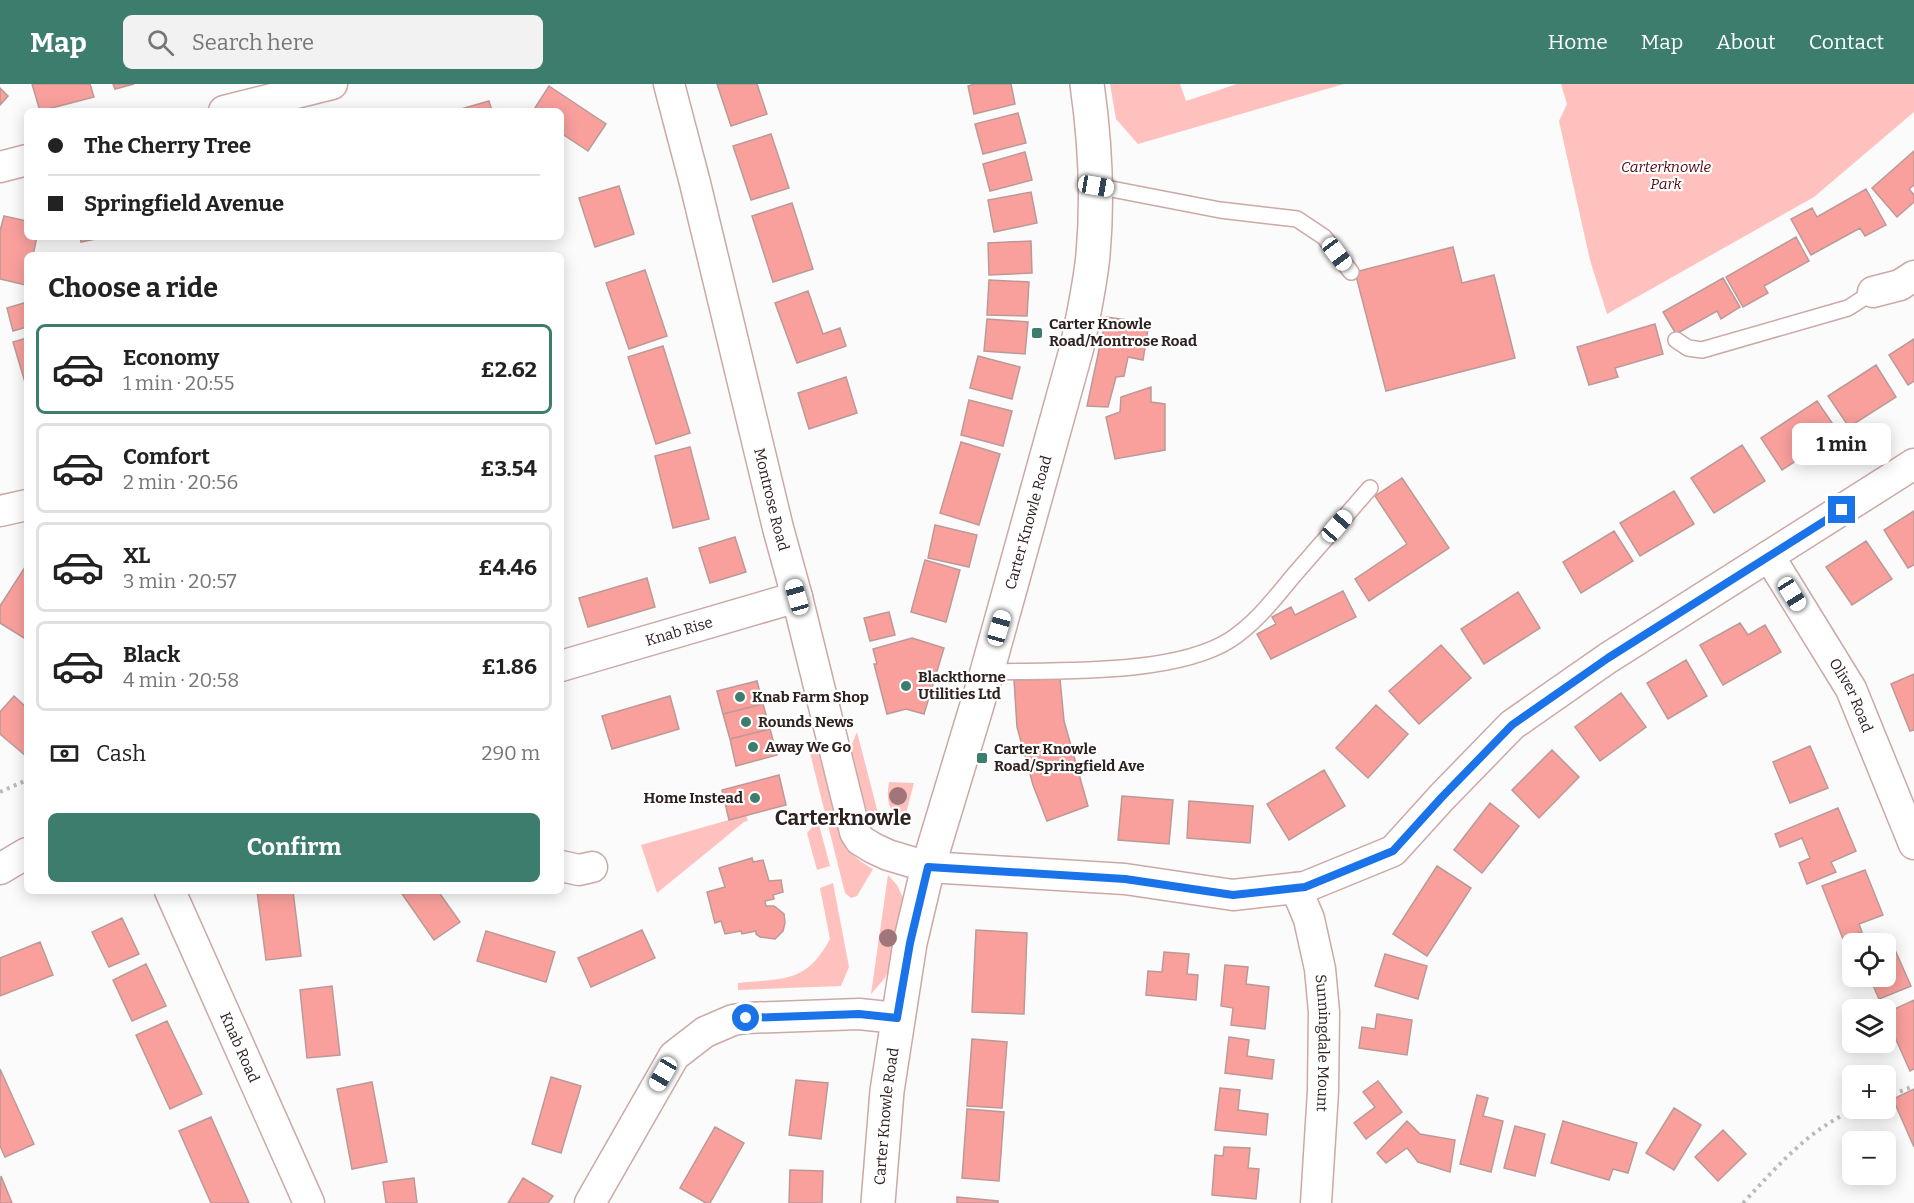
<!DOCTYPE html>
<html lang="en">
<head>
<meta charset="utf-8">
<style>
  :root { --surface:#fff; --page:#f2f2f2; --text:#222; --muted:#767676; --line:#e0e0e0; --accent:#3c7d6e }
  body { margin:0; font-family:Bitter,serif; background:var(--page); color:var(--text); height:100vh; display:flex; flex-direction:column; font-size:22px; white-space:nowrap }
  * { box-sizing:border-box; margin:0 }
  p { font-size:20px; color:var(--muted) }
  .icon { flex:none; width:33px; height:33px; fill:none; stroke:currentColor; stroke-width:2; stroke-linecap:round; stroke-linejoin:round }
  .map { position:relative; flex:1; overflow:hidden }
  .panel { position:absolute; left:24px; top:168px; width:540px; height:642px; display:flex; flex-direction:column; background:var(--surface); border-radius:9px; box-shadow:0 3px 15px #0003 }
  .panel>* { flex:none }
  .top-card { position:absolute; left:24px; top:24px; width:540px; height:132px; border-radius:9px; box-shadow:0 3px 15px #0003; display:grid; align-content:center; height:132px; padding:0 24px; background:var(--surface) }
  .controls { position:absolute; left:1842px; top:849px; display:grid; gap:12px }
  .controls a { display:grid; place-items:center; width:54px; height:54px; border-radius:9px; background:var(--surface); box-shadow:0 3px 15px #0003; font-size:30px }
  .end { position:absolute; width:27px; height:27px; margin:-14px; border:8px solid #1a73e8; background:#fff; box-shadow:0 0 0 3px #fff }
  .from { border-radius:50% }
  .bubble { position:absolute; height:42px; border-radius:9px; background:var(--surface); box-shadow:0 3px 15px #0003; font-size:20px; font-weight:700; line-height:42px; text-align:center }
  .car { position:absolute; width:18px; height:36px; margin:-18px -9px; border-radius:8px; box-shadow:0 0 4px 2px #0007; background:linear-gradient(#fff 24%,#345 0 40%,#fff 0 76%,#345 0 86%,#fff 0) }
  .top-card b { display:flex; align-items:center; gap:21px; height:57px; font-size:22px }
  .top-card b+b { border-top:2px solid var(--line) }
  .top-card i { width:15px; height:15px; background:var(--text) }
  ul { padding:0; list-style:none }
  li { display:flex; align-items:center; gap:18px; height:90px; margin:0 12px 9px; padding:0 12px; border:3px solid var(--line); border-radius:9px }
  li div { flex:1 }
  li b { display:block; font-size:22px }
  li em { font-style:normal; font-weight:700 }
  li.on { border-color:var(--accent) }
  li>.icon { width:54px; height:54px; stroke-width:1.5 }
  h2 { padding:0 24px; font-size:27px; line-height:72px }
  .pay { display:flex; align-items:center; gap:15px; height:66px; padding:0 24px; font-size:22px }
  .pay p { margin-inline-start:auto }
  .cta { display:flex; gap:12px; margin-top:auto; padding:12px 24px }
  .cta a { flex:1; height:69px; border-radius:9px; background:var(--accent); color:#fff; font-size:24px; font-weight:700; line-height:69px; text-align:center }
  header { display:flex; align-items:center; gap:36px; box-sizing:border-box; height:84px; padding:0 30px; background:var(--accent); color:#fff }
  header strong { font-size:28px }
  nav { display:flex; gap:33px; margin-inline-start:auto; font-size:21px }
  .search { width:420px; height:54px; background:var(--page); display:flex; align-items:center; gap:15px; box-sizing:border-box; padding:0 21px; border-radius:9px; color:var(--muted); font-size:22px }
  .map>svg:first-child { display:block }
</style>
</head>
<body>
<header>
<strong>Map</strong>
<div class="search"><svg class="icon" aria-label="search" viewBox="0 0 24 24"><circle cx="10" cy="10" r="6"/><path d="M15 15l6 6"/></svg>Search here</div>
<nav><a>Home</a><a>Map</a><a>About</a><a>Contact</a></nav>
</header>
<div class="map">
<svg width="1914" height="1119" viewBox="0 0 1914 1119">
  <rect width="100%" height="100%" fill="#fbfbfb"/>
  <path fill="#ffc1be" d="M 1110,0 L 1180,0 L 1186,17 L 1237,0 L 1344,0 L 1138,60 L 1116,35 Z
    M 1561,0 L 1914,0 L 1914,28 L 1814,113 L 1607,230 L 1590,176 L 1559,37 L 1567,20 Z
    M 857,648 L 879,733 L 873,744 L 869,735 L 850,665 Z
    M 816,659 L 842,754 C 849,769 859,777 873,785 L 857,812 L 851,814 L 845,809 L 808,661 Z
    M 889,698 L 914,699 L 904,737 C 888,728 886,716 889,698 Z
    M 746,731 L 748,737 L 744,738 L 657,809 L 641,761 Z
    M 818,737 L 830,782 L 817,786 L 807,749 Z
    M 888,791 L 897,801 L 903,814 L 891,880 L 885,894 L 871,910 Z
    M 833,799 L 849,883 L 841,902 L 738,906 L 738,899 C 783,894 806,900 830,855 L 820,804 Z"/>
  <path fill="#f9a09d" stroke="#bc9997" stroke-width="1.5" d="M 32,0 L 90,0 L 94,13 L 40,27 Z
    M 113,0 L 134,0 L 115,5 Z
    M 717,0 L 757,0 L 767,30 L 731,42 Z
    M 975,0 L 1011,0 L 1015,20 L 974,30 L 968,2 Z
    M 549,2 L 606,40 L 588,67 L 561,49 L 561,27 L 533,27 Z
    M 0,4 L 8,12 L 0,21 Z
    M 489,17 L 492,27 L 454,27 Z
    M 1018,29 L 1026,59 L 983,70 L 975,40 Z
    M 771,50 L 789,104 L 751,116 L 733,62 Z
    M 1914,67 L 1914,101 L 1909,105 L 1914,111 L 1914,118 L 1897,133 L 1872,104 Z
    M 1025,68 L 1032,96 L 990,107 L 983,80 Z
    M 619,102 L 634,150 L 595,163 L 579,114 Z
    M 1866,105 L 1886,141 L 1865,152 L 1860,144 L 1811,171 L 1791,135 L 1812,124 L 1817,133 Z
    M 1031,108 L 1037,139 L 994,148 L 988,116 Z
    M 792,119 L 813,185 L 773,198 L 752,132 Z
    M 4,132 L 27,137 L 27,153 L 37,153 L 33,171 L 27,171 L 26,201 L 0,195 L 0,147 Z
    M 80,153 L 105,153 L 81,158 Z
    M 1796,153 L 1809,177 L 1764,202 L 1768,209 L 1743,223 L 1726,193 Z
    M 1031,157 L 1032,189 L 989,191 L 988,159 Z
    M 1453,163 L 1462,199 L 1494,191 L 1515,274 L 1386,307 L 1355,188 Z
    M 645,186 L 667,252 L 629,265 L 606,199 Z
    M 1723,194 L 1740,223 L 1721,235 L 1717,227 L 1676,250 L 1663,228 Z
    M 989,196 L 1029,198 L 1027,232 L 987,231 Z
    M 808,207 L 823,250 L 840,244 L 846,262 L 797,279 L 775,219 Z
    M 27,218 L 27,243 L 13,247 L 7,224 Z
    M 1106,233 L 1149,239 L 1143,276 L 1128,273 L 1124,292 L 1116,293 L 1108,323 L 1087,322 Z
    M 987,235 L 1028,238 L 1025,270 L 984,267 Z
    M 1655,240 L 1663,270 L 1615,284 L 1618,293 L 1589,301 L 1577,263 Z
    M 27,254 L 27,305 L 13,258 Z
    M 1914,255 L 1914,297 L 1908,301 L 1889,271 Z
    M 663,262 L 690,349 L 656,360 L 628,273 Z
    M 978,272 L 1020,283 L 1012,315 L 970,304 Z
    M 1876,281 L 1896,313 L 1849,343 L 1828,312 Z
    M 846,293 L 857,329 L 809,345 L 798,309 Z
    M 1151,303 L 1151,318 L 1165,320 L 1165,366 L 1115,375 L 1106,333 L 1120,328 L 1121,313 Z
    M 969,316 L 1012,327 L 1003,362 L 961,351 Z
    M 1817,317 L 1839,349 L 1782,386 L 1761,354 Z
    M 961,358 L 1000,370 L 979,441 L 940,429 Z
    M 1742,361 L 1765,397 L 1714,429 L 1691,394 Z
    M 690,363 L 709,435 L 673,444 L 655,372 Z
    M 1402,394 L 1449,464 L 1369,517 L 1355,495 L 1407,460 L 1375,412 Z
    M 1674,407 L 1694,440 L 1640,472 L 1620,439 Z
    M 1914,427 L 1914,481 L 1908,484 L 1884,446 Z
    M 935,441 L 977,451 L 969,483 L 928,474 Z
    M 1614,447 L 1633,477 L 1581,509 L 1563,478 Z
    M 735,453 L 746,488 L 710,499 L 699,464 Z
    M 1866,457 L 1892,495 L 1852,521 L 1826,483 Z
    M 925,476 L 960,486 L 946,538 L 911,528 Z
    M 27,480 L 27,549 L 24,554 L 0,539 L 0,522 Z
    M 647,494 L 655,523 L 588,543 L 579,514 Z
    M 1343,507 L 1356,533 L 1271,575 L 1257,550 L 1276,540 L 1272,533 L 1291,523 L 1295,531 Z
    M 1518,508 L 1540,544 L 1484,580 L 1461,545 Z
    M 889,528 L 895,551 L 870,557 L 864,534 Z
    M 1740,539 L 1748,551 L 1765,541 L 1781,568 L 1723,601 L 1700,561 Z
    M 912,554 L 944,564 L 924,630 L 906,625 L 887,630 L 874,580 L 877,580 L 873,565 Z
    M 1441,561 L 1471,594 L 1419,640 L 1389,607 Z
    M 1686,576 L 1707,612 L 1668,635 L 1647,599 Z
    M 1914,590 L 1914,646 L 1910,647 L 1891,600 Z
    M 1060,595 L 1064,637 L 1088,722 L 1047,737 L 1033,701 L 1017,643 L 1014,596 Z
    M 757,597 L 763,620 L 723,630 L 717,607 Z
    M 1621,609 L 1646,643 L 1600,677 L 1575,643 Z
    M 14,612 L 27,624 L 27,673 L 0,650 L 0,628 Z
    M 670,612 L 679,645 L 612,665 L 602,632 Z
    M 763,620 L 770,645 L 730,655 L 723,630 Z
    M 1376,621 L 1408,650 L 1368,694 L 1336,664 Z
    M 770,645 L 777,671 L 736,682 L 730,655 Z
    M 1810,662 L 1828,704 L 1790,719 L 1773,678 Z
    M 1552,666 L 1579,693 L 1539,734 L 1512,706 Z
    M 1324,686 L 1345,722 L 1289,756 L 1267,720 Z
    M 779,691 L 786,721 L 729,736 L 722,706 Z
    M 1122,712 L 1173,716 L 1169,760 L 1118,756 Z
    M 1189,717 L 1253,722 L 1250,759 L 1187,754 Z
    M 1490,719 L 1519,742 L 1482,789 L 1454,766 Z
    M 1838,724 L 1856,767 L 1831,778 L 1836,788 L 1807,800 L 1799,779 L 1810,774 L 1802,754 L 1780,763 L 1775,750 Z
    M 752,774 L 753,778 L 763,776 L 769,797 L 781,796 L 783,808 L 773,811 L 774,815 L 765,817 L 766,822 L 774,822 L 784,830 L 785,839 L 783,847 L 775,855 L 760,853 L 756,850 L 756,847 L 742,850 L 741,847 L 725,850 L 721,837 L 715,839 L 707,808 L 725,803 L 719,784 Z
    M 1437,782 L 1471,804 L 1427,872 L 1393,850 Z
    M 1865,786 L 1883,831 L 1859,840 L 1862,848 L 1843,855 L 1822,802 Z
    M 257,807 L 293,807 L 301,872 L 266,876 Z
    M 400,807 L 438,807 L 460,838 L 434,856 Z
    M 122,834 L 139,870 L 109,883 L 92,848 Z
    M 642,846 L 655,874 L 591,903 L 578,874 Z
    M 976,846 L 1027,849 L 1024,930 L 972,928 Z
    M 486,847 L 555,868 L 546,898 L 477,877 Z
    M 1888,850 L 1911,902 L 1879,915 L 1869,892 L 1886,892 L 1886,860 L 1865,860 Z
    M 40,858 L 53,891 L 0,912 L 0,874 Z
    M 1164,868 L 1189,870 L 1187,890 L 1198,891 L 1196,916 L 1146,911 L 1148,887 L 1162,888 Z
    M 1385,870 L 1427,882 L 1418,915 L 1375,902 Z
    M 146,880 L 166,922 L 132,937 L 113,896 Z
    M 1225,881 L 1248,883 L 1246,900 L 1269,903 L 1265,945 L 1231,941 L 1233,924 L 1221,922 Z
    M 332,902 L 340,971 L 307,974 L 300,906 Z
    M 1914,916 L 1914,985 L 1910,987 L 1886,933 L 1886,929 Z
    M 1377,930 L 1412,936 L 1407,971 L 1359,964 L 1362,943 L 1375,945 Z
    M 167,937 L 202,1010 L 170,1025 L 136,951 Z
    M 1229,953 L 1249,956 L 1247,972 L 1274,976 L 1272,995 L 1225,989 Z
    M 972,955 L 1007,958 L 1002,1024 L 967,1022 Z
    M 0,985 L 34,1060 L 5,1073 L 0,1062 Z
    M 551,993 L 581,1002 L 561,1069 L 532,1060 Z
    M 796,996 L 828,999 L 821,1055 L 789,1051 Z
    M 1378,997 L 1402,1028 L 1366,1055 L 1354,1039 L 1375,1023 L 1363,1008 Z
    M 372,998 L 387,1078 L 352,1085 L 337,1005 Z
    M 1220,1004 L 1240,1006 L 1238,1026 L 1268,1030 L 1266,1051 L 1215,1046 Z
    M 1914,1005 L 1914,1063 L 1893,1015 Z
    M 1477,1011 L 1488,1014 L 1483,1032 L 1503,1037 L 1491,1088 L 1460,1080 Z
    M 1674,1024 L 1701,1041 L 1674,1086 L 1646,1069 Z
    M 967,1025 L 1004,1028 L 999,1097 L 962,1094 Z
    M 211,1033 L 249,1119 L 211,1119 L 179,1047 Z
    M 1407,1037 L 1420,1050 L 1455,1056 L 1450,1088 L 1418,1078 L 1407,1064 L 1386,1079 L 1377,1069 Z
    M 1563,1037 L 1637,1059 L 1628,1089 L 1613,1085 L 1609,1096 L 1551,1079 Z
    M 1515,1042 L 1545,1050 L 1535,1092 L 1504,1084 Z
    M 715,1043 L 744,1059 L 710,1119 L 706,1119 L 680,1104 Z
    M 1723,1046 L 1746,1070 L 1718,1097 L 1695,1073 Z
    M 1224,1063 L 1250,1064 L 1248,1084 L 1259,1085 L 1256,1115 L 1212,1111 L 1215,1071 L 1223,1072 Z
    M 790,1086 L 823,1087 L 822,1119 L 789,1119 Z
    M 1,1092 L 12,1119 L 0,1119 Z
    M 414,1094 L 417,1119 L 386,1119 L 383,1098 Z
    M 523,1094 L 553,1112 L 548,1119 L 508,1119 Z
    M 957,1113 L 998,1117 L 998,1119 L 957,1119 Z"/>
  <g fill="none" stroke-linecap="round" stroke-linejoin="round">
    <defs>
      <path id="service" d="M 1096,102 L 1220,126 L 1297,135 L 1324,153 L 1351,188
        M 1676,256 L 1688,264 L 1702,266 L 1848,224 L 1873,208
        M 987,588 C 1055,586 1173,592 1230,556 C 1256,539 1275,514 1294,491 C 1319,462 1345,433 1370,404"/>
      <g id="minor">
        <path id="s1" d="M 669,0 L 695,99 L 778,444 L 797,513 L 855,748 L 860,756 L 873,764 L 888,771 L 928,783 L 1125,795 L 1233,811 L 1305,803 L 1393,767 L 1442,713 L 1512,641 L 1608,574 L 1914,380"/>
        <path d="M 224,27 L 332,0"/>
        <path d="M 0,83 L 27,76"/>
        <path d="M 1873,208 L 1900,201 L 1914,192"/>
        <path d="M 0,427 L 27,421"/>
        <path id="s2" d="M 1769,472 L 1851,605 L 1914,760"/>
        <path id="s3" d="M 561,582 L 797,513"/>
        <path d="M 561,782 L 579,786 L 592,783"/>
        <path d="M 0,785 L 27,769"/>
        <path id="s4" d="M 1296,804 L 1309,835 L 1320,885 L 1324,928 L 1323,1007 L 1316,1119"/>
        <path id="s5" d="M 170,807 L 309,1119"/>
        <path d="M 590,1119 L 674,972 L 705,948 L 733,936 L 746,934 L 859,930 L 897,934"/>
      </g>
      <g id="tertiary">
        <path id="s6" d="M 878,1119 L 887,1007 L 910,859 L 928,783 L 987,588 L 1077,263 C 1083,233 1090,202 1093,171 C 1098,115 1095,56 1087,0"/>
      </g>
    </defs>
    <use href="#service" stroke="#cca8a6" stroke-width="18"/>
    <use href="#minor" stroke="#cca8a6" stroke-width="33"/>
    <use href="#tertiary" stroke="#cca8a6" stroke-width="36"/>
    <path stroke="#bdb9b8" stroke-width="4" stroke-dasharray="3 4.5" stroke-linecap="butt" d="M 0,708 L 27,696
      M 1886,1013 L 1914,1002
      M 1743,1119 C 1779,1081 1808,1045 1858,1024"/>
    <use href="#service" stroke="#fff" stroke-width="15"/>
    <use href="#minor" stroke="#fff" stroke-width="30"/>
    <use href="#tertiary" stroke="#fff" stroke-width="33"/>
  </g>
  <g fill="#a1767b">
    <circle cx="898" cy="712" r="9"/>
    <circle cx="888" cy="854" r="9"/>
  </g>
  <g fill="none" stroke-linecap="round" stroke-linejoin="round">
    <path stroke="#1a73e8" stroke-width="8" d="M 746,934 L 859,930 L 897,934 L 910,859 L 928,783 L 1125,795 L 1233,811 L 1305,803 L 1393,767 L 1442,713 L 1512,641 L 1608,574 L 1842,426"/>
  </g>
  <g fill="#3c7d6e" stroke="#fff" stroke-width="2">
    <rect x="1031" y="243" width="12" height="12" rx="3"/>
    <circle cx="906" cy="602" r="6"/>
    <circle cx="740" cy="613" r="6"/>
    <circle cx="746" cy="638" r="6"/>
    <circle cx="753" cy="663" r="6"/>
    <rect x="976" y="668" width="12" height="12" rx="3"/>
    <circle cx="755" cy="714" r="6"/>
  </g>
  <g text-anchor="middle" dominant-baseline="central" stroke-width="4.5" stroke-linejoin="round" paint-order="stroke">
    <g font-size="15" font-style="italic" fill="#570912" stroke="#fff">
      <text x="1666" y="83">Carterknowle<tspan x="1666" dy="17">Park</tspan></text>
    </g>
    <g font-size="15" font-weight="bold" fill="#2e2120" stroke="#fff" text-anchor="start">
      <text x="1049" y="240">Carter Knowle<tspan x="1049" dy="17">Road/Montrose Road</tspan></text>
      <text x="918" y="593">Blackthorne<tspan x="918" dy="17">Utilities Ltd</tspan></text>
      <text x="752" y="613">Knab Farm Shop</text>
      <text x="758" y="638">Rounds News</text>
      <text x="765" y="663">Away We Go</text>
      <text x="994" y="665">Carter Knowle<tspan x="994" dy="17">Road/Springfield Ave</tspan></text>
      <text x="743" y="714" text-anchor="end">Home Instead</text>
    </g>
    <g font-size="15" fill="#2e2120" stroke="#fff">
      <text stroke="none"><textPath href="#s1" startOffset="428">Montrose Road</textPath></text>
      <text stroke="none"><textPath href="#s6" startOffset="699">Carter Knowle Road</textPath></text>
      <text stroke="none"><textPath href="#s3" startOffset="123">Knab Rise</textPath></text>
      <text stroke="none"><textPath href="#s2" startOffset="162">Oliver Road</textPath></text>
      <text stroke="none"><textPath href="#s4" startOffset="159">Sunningdale Mount</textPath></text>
      <text stroke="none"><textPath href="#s5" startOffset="171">Knab Road</textPath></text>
      <text stroke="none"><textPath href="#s6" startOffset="87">Carter Knowle Road</textPath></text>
    </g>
    <g font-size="21" font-weight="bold" fill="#2e2120" stroke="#fff">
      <text x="843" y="734">Carterknowle</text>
    </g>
  </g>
</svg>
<div class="controls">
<a><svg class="icon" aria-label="locate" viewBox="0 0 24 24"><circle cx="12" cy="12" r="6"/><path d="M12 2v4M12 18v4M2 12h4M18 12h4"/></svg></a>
<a><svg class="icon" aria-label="layers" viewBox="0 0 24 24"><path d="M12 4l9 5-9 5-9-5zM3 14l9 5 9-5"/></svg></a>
<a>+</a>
<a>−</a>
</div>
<i class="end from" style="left:746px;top:934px"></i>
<i class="end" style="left:1842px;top:426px"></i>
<div class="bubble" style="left:1792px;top:339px;width:99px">1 min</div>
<i class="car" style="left:1096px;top:102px;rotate:100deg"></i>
<i class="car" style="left:1337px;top:170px;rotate:143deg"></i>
<i class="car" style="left:1337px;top:442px;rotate:41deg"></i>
<i class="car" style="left:1792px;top:510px;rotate:148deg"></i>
<i class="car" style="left:797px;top:513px;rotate:344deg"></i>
<i class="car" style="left:999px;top:544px;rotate:16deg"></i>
<i class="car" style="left:663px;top:990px;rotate:210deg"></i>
<div class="top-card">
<b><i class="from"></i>The Cherry Tree</b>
<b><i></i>Springfield Avenue</b>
</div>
<section class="panel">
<h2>Choose a ride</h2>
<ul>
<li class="on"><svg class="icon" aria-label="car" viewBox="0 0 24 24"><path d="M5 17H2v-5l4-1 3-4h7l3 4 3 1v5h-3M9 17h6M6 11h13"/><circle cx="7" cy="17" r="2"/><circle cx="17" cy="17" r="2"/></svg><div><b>Economy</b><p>1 min · 20:55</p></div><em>£2.62</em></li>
<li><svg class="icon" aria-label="car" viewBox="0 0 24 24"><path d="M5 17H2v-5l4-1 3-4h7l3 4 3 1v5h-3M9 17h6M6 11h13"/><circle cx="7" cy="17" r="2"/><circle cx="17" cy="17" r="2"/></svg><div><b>Comfort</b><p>2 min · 20:56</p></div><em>£3.54</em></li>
<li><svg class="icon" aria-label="car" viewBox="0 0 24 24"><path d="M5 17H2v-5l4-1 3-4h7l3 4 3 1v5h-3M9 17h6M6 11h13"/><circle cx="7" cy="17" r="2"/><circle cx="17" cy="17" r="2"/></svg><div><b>XL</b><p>3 min · 20:57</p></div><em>£4.46</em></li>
<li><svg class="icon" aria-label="car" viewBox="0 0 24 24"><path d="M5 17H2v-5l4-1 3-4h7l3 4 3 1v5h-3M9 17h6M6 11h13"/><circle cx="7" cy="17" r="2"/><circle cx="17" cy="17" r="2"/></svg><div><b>Black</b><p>4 min · 20:58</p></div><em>£1.86</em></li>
</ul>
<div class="pay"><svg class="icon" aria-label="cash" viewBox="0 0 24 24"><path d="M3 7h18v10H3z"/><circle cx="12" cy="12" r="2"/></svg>Cash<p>290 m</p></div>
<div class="cta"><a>Confirm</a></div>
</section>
</div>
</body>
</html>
